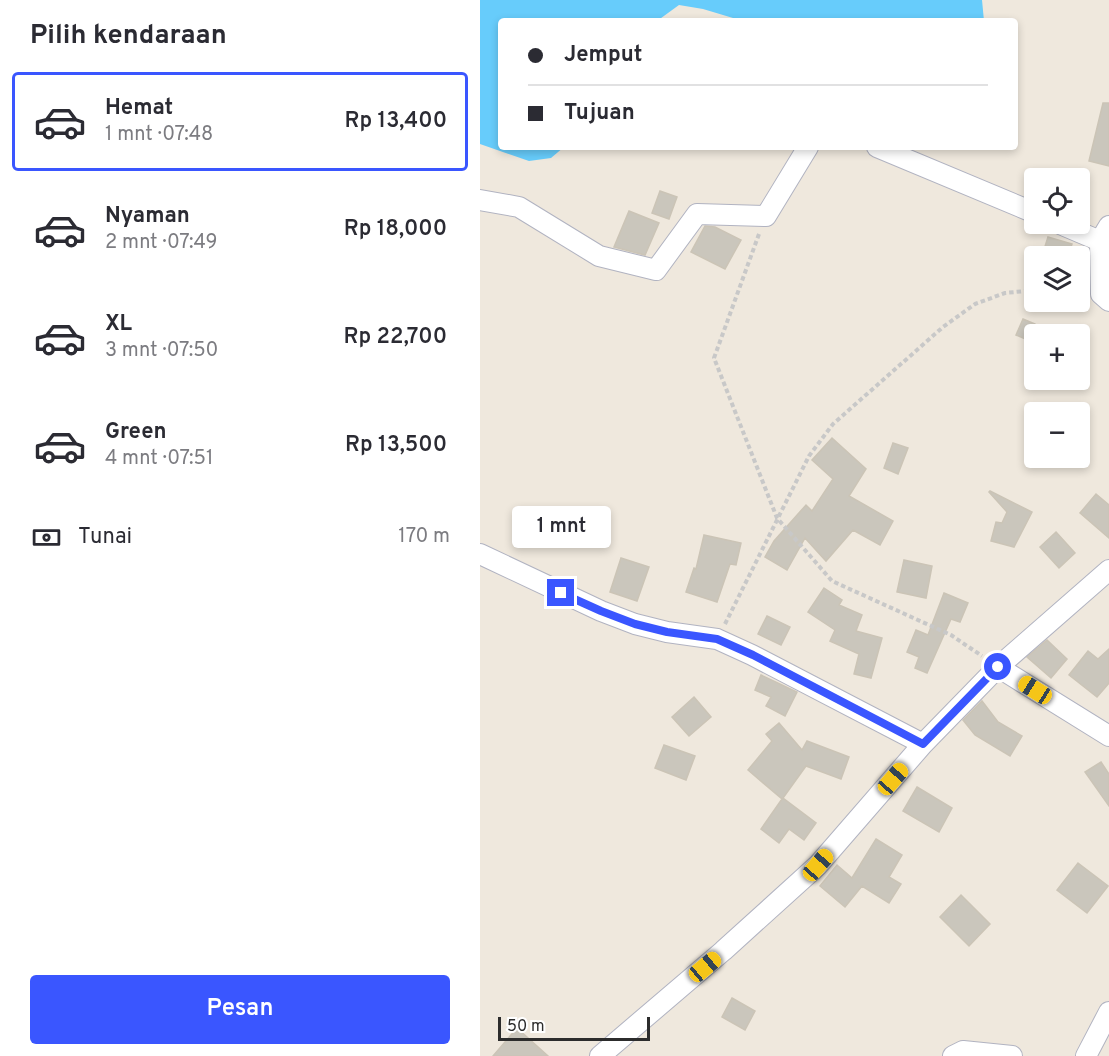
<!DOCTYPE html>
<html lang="id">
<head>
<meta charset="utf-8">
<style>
  :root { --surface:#fff; --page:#f2f2f3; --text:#2b2b33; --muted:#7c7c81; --line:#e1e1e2; --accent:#3a56ff }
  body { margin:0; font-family:Overpass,sans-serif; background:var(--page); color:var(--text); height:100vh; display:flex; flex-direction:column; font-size:22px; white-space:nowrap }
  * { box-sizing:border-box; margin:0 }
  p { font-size:20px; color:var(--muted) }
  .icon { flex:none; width:33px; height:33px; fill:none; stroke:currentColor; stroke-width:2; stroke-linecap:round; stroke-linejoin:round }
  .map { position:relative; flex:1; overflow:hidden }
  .sheet { display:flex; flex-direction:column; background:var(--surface); width:480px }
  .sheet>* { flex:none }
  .hud { position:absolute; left:18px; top:18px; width:520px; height:132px; border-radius:6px; box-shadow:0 3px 9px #0003; display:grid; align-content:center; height:132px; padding:0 30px; background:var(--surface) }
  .controls { position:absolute; left:544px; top:168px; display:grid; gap:12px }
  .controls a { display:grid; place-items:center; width:66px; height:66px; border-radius:6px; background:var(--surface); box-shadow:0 3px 9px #0003; font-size:30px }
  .scale { position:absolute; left:18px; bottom:15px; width:152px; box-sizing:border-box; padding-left:6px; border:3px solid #2c2c2c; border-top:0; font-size:16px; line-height:21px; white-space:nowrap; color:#2c2c2c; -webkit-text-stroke:4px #fff; paint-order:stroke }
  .end { position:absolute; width:27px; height:27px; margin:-14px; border:8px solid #3a56ff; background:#fff; box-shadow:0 0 0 3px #fff }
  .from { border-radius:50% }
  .bubble { position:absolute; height:42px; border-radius:6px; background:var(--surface); box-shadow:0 3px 9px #0003; font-size:20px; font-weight:600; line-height:42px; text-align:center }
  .car { position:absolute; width:18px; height:36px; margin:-18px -9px; border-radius:8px; box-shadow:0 0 4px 2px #0007; background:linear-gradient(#f5c518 24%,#345 0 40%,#f5c518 0 76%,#345 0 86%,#f5c518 0) }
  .hud b { display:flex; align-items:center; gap:21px; height:57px; font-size:22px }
  .hud b+b { border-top:2px solid var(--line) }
  .hud i { width:15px; height:15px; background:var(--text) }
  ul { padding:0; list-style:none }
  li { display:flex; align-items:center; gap:18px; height:99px; margin:0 12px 9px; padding:0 18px; border:3px solid transparent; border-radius:6px }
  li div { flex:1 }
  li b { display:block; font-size:22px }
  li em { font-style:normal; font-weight:600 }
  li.active { border-color:var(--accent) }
  li>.icon { width:54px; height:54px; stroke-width:1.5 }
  h2 { padding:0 30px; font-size:27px; line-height:72px }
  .pay { display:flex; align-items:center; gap:15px; height:66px; padding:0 30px; font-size:22px }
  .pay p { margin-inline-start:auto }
  .button { display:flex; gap:12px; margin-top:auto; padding:12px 30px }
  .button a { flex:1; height:69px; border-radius:6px; background:var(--accent); color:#fff; font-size:24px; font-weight:600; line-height:69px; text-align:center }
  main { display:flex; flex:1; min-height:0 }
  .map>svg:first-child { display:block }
</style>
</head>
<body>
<main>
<section class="sheet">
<h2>Pilih kendaraan</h2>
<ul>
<li class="active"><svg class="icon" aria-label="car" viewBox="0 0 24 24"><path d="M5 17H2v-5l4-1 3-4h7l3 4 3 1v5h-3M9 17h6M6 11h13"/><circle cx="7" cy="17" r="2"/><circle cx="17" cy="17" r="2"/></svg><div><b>Hemat</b><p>1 mnt · 07:48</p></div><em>Rp 13,400</em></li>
<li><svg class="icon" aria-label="car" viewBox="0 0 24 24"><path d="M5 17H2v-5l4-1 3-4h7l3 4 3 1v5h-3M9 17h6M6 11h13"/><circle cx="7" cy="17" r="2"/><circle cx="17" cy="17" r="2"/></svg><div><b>Nyaman</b><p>2 mnt · 07:49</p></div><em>Rp 18,000</em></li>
<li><svg class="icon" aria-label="car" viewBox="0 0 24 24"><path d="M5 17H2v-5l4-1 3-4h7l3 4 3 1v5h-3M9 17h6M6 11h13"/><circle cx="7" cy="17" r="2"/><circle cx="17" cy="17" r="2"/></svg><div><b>XL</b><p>3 mnt · 07:50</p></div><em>Rp 22,700</em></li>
<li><svg class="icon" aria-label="car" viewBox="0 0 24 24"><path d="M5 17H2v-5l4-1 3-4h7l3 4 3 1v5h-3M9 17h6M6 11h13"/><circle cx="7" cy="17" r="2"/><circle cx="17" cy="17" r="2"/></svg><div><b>Green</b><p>4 mnt · 07:51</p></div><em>Rp 13,500</em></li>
</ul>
<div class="pay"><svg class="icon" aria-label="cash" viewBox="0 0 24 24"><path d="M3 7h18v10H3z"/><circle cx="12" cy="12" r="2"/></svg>Tunai<p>170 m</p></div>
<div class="button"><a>Pesan</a></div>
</section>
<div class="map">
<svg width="629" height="1056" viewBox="0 0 629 1056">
  <rect width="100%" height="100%" fill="#efe8dd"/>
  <path fill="#67ccfb" d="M 0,0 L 502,0 L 504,21 L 263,21 L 223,9 L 199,5 L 177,21 L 21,21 L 21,147 L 84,147 L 71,158 L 49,161 L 0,144 Z"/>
  <path fill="#cac6bc" stroke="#cbc4b6" stroke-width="1.5" d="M 623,103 L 629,103 L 629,166 L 609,161 Z
    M 180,191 L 197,197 L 189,219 L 172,213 Z
    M 149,211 L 179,223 L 165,255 L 134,247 Z
    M 225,226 L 235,227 L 261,240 L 245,269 L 211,252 Z
    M 568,237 L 592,244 L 588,256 L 562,256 Z
    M 543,319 L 555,324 L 555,343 L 536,335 Z
    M 352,438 L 386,469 L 369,496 L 413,521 L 400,545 L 373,530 L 346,561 L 325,538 L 307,570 L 285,557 L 294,541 L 326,505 L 332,511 L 353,479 L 332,460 Z
    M 413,443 L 428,448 L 418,474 L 404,468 Z
    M 510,491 L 552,512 L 534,547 L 511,541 L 516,522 L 522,523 L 527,512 L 509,492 Z
    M 616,494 L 629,505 L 629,538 L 600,513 Z
    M 576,532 L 595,553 L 579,568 L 560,547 Z
    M 224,535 L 261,543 L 256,565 L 250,564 L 237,602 L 206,592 L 214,568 L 216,569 Z
    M 141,558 L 169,567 L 157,601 L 130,592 Z
    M 424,560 L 452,566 L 446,598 L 417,592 Z
    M 344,588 L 362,600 L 359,605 L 382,615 L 376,631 L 402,638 L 391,678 L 374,674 L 379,654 L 350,641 L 355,630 L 328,612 Z
    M 464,593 L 488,603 L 480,622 L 471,619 L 447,673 L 435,668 L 439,657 L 427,652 L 436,630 L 448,635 Z
    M 287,616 L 310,627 L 301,645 L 278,634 Z
    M 567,640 L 587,659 L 571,678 L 547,657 Z
    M 629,649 L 629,683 L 617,697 L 589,675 L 608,651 L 618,659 Z
    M 281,675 L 317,692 L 305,716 L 286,706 L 291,697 L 275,690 Z
    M 214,697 L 231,717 L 209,736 L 192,717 Z
    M 502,701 L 518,722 L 542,736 L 530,756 L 495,735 L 483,720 Z
    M 299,723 L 322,750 L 327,741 L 369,757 L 361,779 L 326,766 L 303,798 L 336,823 L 324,840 L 309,829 L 299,843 L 281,829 L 302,799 L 268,770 L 292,741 L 286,734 Z
    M 184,745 L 215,756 L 206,780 L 175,768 Z
    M 621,762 L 629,774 L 629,806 L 605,772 Z
    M 437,787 L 472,808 L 459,832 L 423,811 Z
    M 396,839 L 422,855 L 409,877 L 421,884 L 409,903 L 382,886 L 365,907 L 340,886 L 357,865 L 372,878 Z
    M 598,863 L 628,886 L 607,913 L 577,890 Z
    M 481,895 L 510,924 L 489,946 L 460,917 Z
    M 252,998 L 275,1011 L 265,1030 L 242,1017 Z
    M 37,1028 L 68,1056 L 13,1056 Z"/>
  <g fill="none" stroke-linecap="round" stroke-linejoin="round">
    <defs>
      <path id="minor" d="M 397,147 L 555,213
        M 0,200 L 39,207 L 119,256 L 176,270 L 217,214 L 286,216 L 328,147
        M 580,224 L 620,241
        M 629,226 L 620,241 L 621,294 L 629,301
        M 0,554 L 121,611 L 155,624 L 187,632 L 237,639 L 272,655 L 443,744
        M 518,667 L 629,736
        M 120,1056 L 243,951 L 338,865 L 443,744 L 518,667 L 629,570
        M 473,1056 L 483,1051 L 532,1056
        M 606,1056 L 629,1012"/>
    </defs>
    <use href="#minor" stroke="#b1b3c1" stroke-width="22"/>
    <path stroke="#c8c8c8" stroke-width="4" stroke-dasharray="4.5 3" stroke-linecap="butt" d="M 279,234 L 234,358 L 297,518 L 352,581 L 471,635 L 502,656
      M 245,624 L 329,456 L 353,424 L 463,327 L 495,304 L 525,293 L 555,290"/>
    <use href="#minor" stroke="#fff" stroke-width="20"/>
  </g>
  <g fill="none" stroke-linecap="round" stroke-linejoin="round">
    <path stroke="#3a56ff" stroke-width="8" d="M 81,593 L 121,611 L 155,624 L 187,632 L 237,639 L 273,655 L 443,744 L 518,667"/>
  </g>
</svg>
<div class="controls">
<a><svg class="icon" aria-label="locate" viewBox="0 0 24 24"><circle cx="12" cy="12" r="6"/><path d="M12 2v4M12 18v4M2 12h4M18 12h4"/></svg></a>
<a><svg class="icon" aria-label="layers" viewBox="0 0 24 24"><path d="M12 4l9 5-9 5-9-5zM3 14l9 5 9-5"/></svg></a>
<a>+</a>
<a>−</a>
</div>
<div class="scale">50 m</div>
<i class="end from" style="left:518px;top:667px"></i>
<i class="end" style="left:81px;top:593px"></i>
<div class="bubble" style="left:32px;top:506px;width:99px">1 mnt</div>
<i class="car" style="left:555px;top:690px;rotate:302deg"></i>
<i class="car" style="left:413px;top:779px;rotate:41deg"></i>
<i class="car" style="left:338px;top:865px;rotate:41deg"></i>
<i class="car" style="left:225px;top:967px;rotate:50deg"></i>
<div class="hud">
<b><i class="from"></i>Jemput</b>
<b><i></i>Tujuan</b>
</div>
</div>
</main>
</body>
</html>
